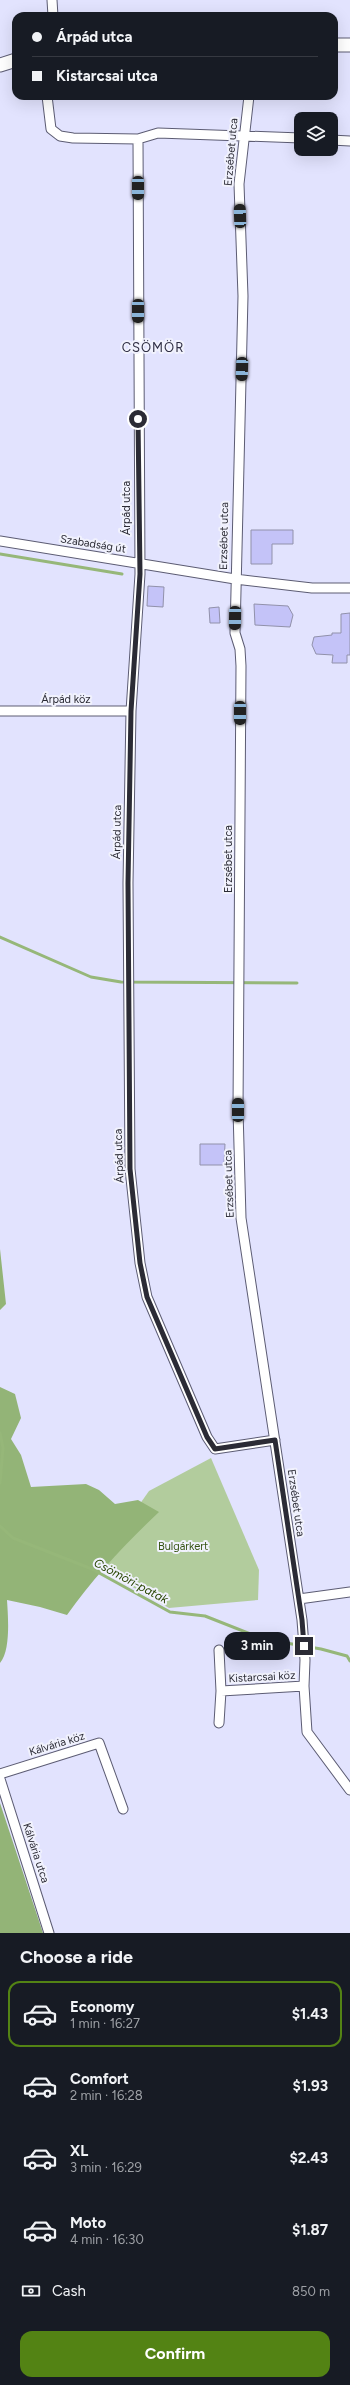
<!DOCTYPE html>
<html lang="en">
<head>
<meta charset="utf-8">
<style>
  :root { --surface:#171b24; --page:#242831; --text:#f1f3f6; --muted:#9ea1a6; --line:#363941; --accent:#538314 }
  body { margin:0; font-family:Figtree,sans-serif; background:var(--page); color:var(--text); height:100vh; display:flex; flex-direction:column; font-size:15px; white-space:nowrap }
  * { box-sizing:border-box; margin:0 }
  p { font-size:13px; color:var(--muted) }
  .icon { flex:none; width:22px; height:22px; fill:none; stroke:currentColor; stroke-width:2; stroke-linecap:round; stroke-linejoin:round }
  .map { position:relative; height:1933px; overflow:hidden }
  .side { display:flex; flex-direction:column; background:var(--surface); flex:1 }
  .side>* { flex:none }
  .guide { position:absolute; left:12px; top:12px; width:326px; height:88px; border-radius:12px; box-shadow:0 4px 16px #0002; display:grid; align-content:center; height:88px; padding:0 20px; background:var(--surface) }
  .tools { position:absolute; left:294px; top:112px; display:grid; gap:8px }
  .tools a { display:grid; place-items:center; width:44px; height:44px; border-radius:8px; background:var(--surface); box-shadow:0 4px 16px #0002; font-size:20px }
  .end { position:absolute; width:18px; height:18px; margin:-9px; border:5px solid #2b2b35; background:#fff; box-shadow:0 0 0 2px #fff }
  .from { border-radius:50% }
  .bubble { position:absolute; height:28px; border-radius:12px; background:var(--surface); box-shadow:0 4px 16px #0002; font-size:13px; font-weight:700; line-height:28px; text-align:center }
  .car { position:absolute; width:12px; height:24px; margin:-12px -6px; border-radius:5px; box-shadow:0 0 3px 1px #0007; background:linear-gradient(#222 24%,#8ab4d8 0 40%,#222 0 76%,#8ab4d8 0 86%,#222 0) }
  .guide b { display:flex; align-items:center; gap:14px; height:38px; font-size:15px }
  .guide b+b { border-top:1px solid var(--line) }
  .guide i { width:10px; height:10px; background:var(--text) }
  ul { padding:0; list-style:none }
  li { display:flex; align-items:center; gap:12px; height:66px; margin:0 8px 6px; padding:0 12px; border:2px solid transparent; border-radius:12px }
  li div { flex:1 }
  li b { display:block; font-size:15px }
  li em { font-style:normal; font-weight:700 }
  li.active { border-color:var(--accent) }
  li>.icon { width:36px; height:36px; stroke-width:1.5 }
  h2 { padding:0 20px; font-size:18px; line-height:48px }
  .pay { display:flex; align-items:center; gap:10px; height:44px; padding:0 20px; font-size:15px }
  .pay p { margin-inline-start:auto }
  .cta { display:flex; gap:8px; margin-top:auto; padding:8px 20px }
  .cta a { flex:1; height:46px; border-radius:12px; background:var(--accent); color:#fff; font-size:16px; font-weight:700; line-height:46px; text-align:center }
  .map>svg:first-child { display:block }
</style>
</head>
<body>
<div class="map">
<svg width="350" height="1933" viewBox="0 0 350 1933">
  <rect width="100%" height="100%" fill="#e2e3fe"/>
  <path fill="#b2cc9d" d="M 211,1458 L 259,1570 L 258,1600 L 169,1608 L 96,1566 L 149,1491 Z"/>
  <path fill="#93b477" d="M 0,1249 L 6,1304 L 0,1310 Z
    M 0,1387 L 15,1394 L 21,1418 L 11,1439 L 21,1455 L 31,1487 L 86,1484 L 99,1490 L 115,1504 L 138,1500 L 159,1512 C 125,1544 94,1577 67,1615 L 40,1607 L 7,1600 C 8,1616 11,1650 0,1663 Z
    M 0,1803 L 43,1933 L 0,1933 Z"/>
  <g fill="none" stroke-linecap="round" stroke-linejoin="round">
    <path stroke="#96b779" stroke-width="3" d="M 0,554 L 122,574
      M 0,937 L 91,977 L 121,982 L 297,983
      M 0,1433 L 3,1448 L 0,1483
      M 0,1526 L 13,1538 L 92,1569 L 170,1612 L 205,1616 L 263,1639 L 321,1649 L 347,1656 L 350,1661"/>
  </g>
  <path fill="#c4c3f8" stroke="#9191aa" d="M 251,530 L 293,530 L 293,544 L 272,544 L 272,564 L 251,564 Z
    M 148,586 L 164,587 L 163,607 L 147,606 Z
    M 254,604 L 288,606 L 293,615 L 290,627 L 255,625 Z
    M 219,607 L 220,623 L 210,623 L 209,608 Z
    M 350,613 L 350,655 L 347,655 L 347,663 L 332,663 L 333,655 L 316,654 L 312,645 L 314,637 L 332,635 L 332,633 L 341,633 L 341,614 Z
    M 200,1144 L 225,1144 L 224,1165 L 200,1165 Z"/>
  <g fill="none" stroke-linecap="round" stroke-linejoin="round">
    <defs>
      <path id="street" d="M 52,0 L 53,16
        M 47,96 L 51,129 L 60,136 L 73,138 L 138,139 L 158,133 L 301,138
        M 249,96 L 239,184 L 243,296 L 235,633 L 240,649 L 241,666 L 238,1110 L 241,1218 L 302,1620 L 305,1660 L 304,1686 L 307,1732 L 350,1790
        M 138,139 L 140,574 L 131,711 L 128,883 L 130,1169 L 140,1263 L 147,1297 L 207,1437 L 215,1449 L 275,1440
        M 331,140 L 350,141
        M 0,541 L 235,579 L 312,588 L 350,588
        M 0,711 L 131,711
        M 299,1599 L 350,1592
        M 219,1650 L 221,1691 L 304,1686
        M 219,1723 L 221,1691
        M 0,1774 L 99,1743 L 123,1809
        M 0,1779 L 49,1933"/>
      <path id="secondary" d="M 334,45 L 350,45
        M 0,65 L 16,60"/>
    </defs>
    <use href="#street" stroke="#5c5c73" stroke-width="11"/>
    <use href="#secondary" stroke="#5c5c73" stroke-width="15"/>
    <use href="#street" stroke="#fff" stroke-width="9"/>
    <use href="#secondary" stroke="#fff" stroke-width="13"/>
  </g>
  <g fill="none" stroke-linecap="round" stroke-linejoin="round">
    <path stroke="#2b2b35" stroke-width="5" d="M 138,419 L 140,574 L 131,711 L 128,883 L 130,1169 L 140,1263 L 147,1297 L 207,1437 L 215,1449 L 275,1440 L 302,1620 L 304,1646"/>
  </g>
  <g text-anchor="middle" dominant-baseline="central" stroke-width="4" stroke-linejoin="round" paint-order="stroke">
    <g font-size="11" fill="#2b2b35" stroke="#f1f2fd">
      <text transform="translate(231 152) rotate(-85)">Erzsébet utca</text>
      <text transform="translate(126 508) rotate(-90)">Árpád utca</text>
      <text transform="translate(224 536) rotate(-89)">Erzsébet utca</text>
      <text transform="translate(93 544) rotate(9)">Szabadság út</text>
      <text x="66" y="699">Árpád köz</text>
      <text transform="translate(117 832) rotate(-89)">Árpád utca</text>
      <text transform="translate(228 859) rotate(-90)">Erzsébet utca</text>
      <text transform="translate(119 1156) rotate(-92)">Árpád utca</text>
      <text transform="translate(229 1184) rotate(-92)">Erzsébet utca</text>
      <text transform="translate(296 1503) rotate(82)">Erzsébet utca</text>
      <text transform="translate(262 1677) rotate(-3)">Kistarcsai köz</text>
      <text transform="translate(57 1744) rotate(-17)">Kálvária köz</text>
      <text transform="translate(36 1853) rotate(72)">Kálvária utca</text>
    </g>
    <g font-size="11" fill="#365413" stroke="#f1f2fd">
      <text x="183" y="1546">Bulgárkert</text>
    </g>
    <g font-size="12" font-style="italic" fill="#274400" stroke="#f1f2fd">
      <text transform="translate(131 1581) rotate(28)">Csömöri-patak</text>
    </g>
    <g font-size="13" letter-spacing="1" fill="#2f2e43" stroke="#f1f2fd">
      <text x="153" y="347">CSÖMÖR</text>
    </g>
  </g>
</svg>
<div class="tools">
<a><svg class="icon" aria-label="layers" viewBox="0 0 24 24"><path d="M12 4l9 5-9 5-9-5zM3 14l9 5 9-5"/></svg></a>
</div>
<i class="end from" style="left:138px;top:419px"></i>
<i class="end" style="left:304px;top:1646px"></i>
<div class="bubble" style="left:224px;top:1632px;width:66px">3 min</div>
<i class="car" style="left:138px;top:188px;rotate:180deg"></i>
<i class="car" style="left:240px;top:216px;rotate:358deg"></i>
<i class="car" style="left:138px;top:311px;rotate:180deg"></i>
<i class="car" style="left:242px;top:369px;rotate:182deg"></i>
<i class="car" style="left:235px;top:618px;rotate:181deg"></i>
<i class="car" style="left:240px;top:713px;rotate:180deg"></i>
<i class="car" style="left:238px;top:1110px;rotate:0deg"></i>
<div class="guide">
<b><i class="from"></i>Árpád utca</b>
<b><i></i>Kistarcsai utca</b>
</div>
</div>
<section class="side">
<h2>Choose a ride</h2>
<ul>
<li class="active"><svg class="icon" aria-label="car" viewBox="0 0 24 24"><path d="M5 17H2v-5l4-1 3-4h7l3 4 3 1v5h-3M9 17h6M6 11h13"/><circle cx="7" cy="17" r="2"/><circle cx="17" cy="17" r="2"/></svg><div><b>Economy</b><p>1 min · 16:27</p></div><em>$1.43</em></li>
<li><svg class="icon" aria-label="car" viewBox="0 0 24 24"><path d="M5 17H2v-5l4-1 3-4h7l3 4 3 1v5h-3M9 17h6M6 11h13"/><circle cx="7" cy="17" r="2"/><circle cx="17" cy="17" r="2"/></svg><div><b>Comfort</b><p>2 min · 16:28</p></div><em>$1.93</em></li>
<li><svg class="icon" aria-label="car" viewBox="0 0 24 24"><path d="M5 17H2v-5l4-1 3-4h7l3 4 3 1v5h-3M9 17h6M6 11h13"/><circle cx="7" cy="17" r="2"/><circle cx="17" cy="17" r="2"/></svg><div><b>XL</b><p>3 min · 16:29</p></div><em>$2.43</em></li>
<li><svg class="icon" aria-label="car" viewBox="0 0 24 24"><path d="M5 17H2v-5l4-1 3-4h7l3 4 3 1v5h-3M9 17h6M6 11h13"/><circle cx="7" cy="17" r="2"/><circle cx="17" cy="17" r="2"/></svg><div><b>Moto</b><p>4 min · 16:30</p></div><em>$1.87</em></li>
</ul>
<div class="pay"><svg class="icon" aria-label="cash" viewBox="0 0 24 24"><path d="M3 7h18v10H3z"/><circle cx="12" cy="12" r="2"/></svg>Cash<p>850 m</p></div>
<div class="cta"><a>Confirm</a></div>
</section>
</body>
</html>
